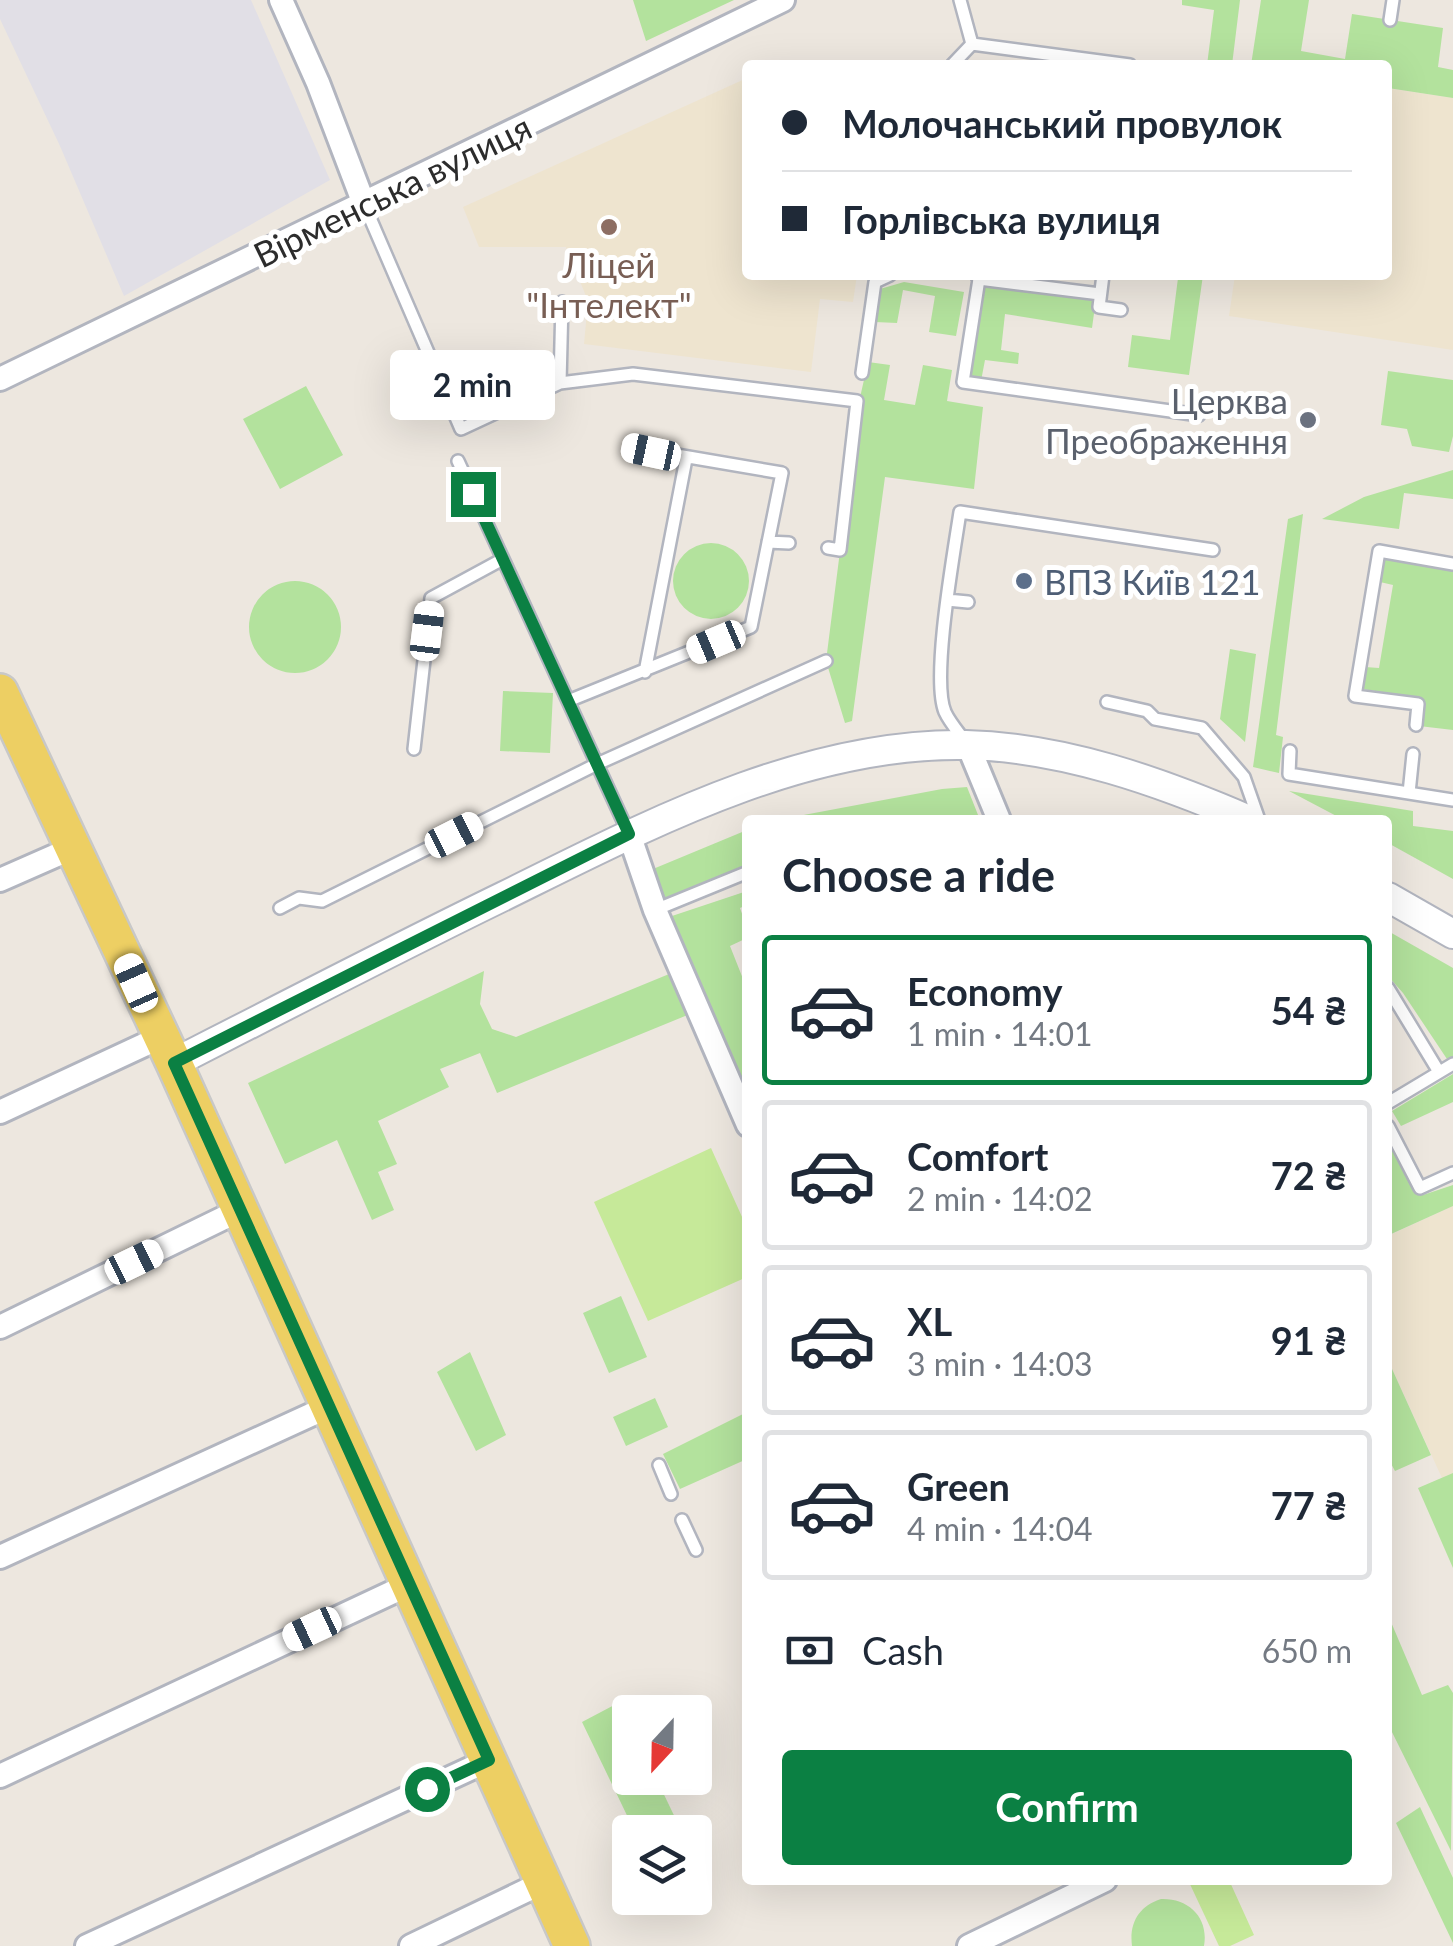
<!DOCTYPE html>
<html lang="en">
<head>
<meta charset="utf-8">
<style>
  :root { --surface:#fff; --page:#f6f6f7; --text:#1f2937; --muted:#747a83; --line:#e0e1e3; --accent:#0b8043 }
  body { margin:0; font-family:Lato,sans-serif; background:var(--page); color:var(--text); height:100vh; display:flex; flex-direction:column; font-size:38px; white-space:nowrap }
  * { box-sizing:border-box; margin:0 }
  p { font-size:32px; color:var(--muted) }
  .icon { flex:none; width:55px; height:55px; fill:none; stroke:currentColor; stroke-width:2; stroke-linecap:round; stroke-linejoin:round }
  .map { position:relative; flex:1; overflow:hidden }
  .side { position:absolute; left:742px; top:815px; width:650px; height:1070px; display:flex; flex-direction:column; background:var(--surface); border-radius:10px; box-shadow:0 10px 40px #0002 }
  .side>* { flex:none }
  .banner { position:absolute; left:742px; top:60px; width:650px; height:220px; border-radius:10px; box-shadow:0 10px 40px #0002; display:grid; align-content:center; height:220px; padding:0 40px; background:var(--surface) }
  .needle { width:65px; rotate:202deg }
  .fabs { position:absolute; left:612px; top:1695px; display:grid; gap:20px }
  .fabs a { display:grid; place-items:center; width:100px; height:100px; border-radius:10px; background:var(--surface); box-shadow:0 10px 40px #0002; font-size:50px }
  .end { position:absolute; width:45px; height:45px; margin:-22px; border:12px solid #0b8043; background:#fff; box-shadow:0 0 0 5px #fff }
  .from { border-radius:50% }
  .bubble { position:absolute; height:70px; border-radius:10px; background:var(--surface); box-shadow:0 10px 40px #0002; font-size:32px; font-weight:700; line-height:70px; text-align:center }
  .car { position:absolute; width:30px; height:60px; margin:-30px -15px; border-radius:12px; box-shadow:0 0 8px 2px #0007; background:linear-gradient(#fff 24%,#345 0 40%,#fff 0 76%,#345 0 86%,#fff 0) }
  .banner b { display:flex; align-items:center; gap:35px; height:95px; font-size:38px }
  .banner b+b { border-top:2px solid var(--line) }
  .banner i { width:25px; height:25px; background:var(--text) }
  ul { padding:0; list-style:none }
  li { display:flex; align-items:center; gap:30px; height:150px; margin:0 20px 15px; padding:0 20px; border:5px solid var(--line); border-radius:10px }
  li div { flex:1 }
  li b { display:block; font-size:38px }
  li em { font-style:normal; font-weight:700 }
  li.current { border-color:var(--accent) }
  li>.icon { width:90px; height:90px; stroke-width:1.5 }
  h2 { padding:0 40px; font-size:45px; line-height:120px }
  .pay { display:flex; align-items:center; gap:25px; height:110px; padding:0 40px; font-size:38px }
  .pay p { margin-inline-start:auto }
  .action { display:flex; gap:20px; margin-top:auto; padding:20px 40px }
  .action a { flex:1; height:115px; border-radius:10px; background:var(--accent); color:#fff; font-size:40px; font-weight:700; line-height:115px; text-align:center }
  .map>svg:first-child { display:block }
</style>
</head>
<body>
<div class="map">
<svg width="1453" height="1946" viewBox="0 0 1453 1946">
  <rect width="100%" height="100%" fill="#ede7df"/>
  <path fill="#e1dfe6" d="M 0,0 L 251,0 L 330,180 L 124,296 L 60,146 L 0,19 Z"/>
  <path fill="#eee4cf" d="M 747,78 L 748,275 L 857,275 L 853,302 L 820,299 L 811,372 L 584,344 L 588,301 L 566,247 L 479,247 L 463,207 Z
    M 1388,88 L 1453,98 L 1453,350 L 1229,316 L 1235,275 L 1388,275 Z
    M 1453,1206 L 1453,1473 L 1442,1478 L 1388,1360 L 1388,1232 L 1390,1235 Z"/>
  <path fill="#b3e29d" d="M 633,0 L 734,0 L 646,41 Z
    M 1182,0 L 1240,0 L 1232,65 L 1207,65 L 1214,10 L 1182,5 Z
    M 1261,0 L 1309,0 L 1301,51 L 1345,59 L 1352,14 L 1443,28 L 1438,67 L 1453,70 L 1453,98 L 1388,88 L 1388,65 L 1251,65 Z
    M 1158,275 L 1203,275 L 1189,375 L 1128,367 L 1132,335 L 1170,340 L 1178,278 Z
    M 904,282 L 964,292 L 956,336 L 929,332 L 935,296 L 903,290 L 897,323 L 875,322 L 880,289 Z
    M 983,284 L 1096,299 L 1092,328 L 1005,314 L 1001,350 L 1019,353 L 1018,364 L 985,360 L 981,381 L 967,379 Z
    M 868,362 L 890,365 L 884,400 L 915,405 L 923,365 L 952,370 L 947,401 L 983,407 L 974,489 L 885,477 L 852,721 L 845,723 L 826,661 L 859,402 Z
    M 1388,371 L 1453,380 L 1453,436 L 1449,452 L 1412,446 L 1407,429 L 1381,425 Z
    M 306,386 L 343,455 L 280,489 L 243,419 Z
    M 1453,470 L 1453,499 L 1404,493 L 1399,529 L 1322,519 L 1364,497 Z
    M 1303,514 L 1276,735 L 1283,737 L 1279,773 L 1253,767 L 1288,519 Z
    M673 581a38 38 0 1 1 76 0a38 38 0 1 1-76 0Z
    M 1384,556 L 1453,568 L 1453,730 L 1419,726 L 1422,698 L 1362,689 L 1365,667 L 1379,668 L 1393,585 L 1380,582 Z
    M249 627a46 46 0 1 1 92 0a46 46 0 1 1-92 0Z
    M 1230,649 L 1256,654 L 1245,742 L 1220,719 Z
    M 503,691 L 553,693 L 550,753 L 500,751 Z
    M 967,787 L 980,820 L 777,820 L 942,789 Z
    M 1289,791 L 1413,811 L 1413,826 L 1453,831 L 1453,879 L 1388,843 L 1388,820 L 1344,820 Z
    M 747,830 L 747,865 L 661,900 L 653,869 Z
    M 747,891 L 747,905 L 740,908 L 747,928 L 747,938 L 730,946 L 747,989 L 747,1096 L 669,917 Z
    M 1388,931 L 1453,968 L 1453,1057 L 1447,1059 L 1403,993 L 1388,976 Z
    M 484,971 L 480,1004 L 492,1029 L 516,1037 L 674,972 L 690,1014 L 497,1093 L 480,1053 L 440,1069 L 449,1087 L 378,1121 L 397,1164 L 378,1172 L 394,1210 L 372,1220 L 337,1140 L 285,1164 L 248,1083 Z
    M 1453,1074 L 1453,1102 L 1401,1126 L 1392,1111 Z
    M 1388,1137 L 1414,1188 L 1423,1195 L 1453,1185 L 1453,1206 L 1389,1235 Z
    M 621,1296 L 647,1357 L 609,1373 L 583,1313 Z
    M 470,1352 L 506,1435 L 476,1451 L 437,1372 Z
    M 1388,1360 L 1431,1455 L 1395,1471 L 1388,1458 Z
    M 655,1398 L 668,1427 L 626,1446 L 613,1417 Z
    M 747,1412 L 747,1459 L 680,1489 L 663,1454 Z
    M 1453,1473 L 1453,1568 L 1418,1488 Z
    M 1388,1615 L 1422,1695 L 1448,1685 L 1453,1693 L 1451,1851 L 1388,1724 Z
    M 620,1702 L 630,1723 L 630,1778 L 656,1778 L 682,1832 L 635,1832 L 582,1722 Z
    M 1420,1807 L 1453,1878 L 1453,1943 L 1396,1823 Z
    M 1161,1899 C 1189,1898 1209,1918 1204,1946 L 1132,1946 C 1129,1923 1139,1906 1161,1899 Z"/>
  <path fill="#c6e999" d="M 711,1148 L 747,1228 L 747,1277 L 648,1321 L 594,1202 Z
    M 1188,1880 L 1229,1880 L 1254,1935 L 1230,1946 L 1219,1946 Z"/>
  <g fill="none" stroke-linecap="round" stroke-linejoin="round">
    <defs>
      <path id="service" d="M 960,0 L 972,44
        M 1390,20 L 1393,0
        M 972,44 L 1130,65
        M 952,65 L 972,44
        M 364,204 L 461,429 L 560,383 L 562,302
        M 976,275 L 979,279 L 963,382 L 1199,415
        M 1103,275 L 1099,307 L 1121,310
        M 979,279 L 1100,294
        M 862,373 L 875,282 L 890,275
        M 560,383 L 633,374 L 857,401 L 840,550 L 828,548
        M 458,461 L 629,834
        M 768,542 L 789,543
        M 947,600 L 968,602
        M 645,672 L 686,459
        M 568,701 L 751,627 L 782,473 L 630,447
        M 1107,702 L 1147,711 L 1155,719 L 1202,728 L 1244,777 L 1259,820
        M 1416,725 L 1418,704 L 1355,696 L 1379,551 L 1453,564
        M 967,744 C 960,734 950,723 945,712 C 931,679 954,552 960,512 L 1213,550
        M 414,749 L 431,598 L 503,559
        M 1290,751 L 1289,774 L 1453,800
        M 1409,793 L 1413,754
        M 280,908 L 299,898 L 322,901 L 597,764 L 826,661
        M 655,910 L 748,872
        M 1388,988 L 1439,1072
        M 1388,1103 L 1453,1064
        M 1388,1126 L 1420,1188 L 1453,1173
        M 659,1465 L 671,1494
        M 682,1520 L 696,1550"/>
      <path id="minor" d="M 281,0 L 318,83 L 364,204
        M 0,379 L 783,0
        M 968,745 L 999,820
        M 629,834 L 655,910 L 748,1125
        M 0,880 L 75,847
        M 0,1112 L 161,1037
        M 0,1327 L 238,1211
        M 0,1557 L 328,1407
        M 0,1776 L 410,1584
        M 87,1946 L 489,1760
        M 411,1946 L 544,1882
        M 969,1946 L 1105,1880"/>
      <path id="tertiary" d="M 1388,897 L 1453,934
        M 174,1063 C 283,1007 393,950 504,896 C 646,826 803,742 966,745 C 1063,747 1161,782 1249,820"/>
      <path id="primary" d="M 0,692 L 174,1063 L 572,1946"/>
    </defs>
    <use href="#service" stroke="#b2b5bf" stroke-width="16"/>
    <use href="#minor" stroke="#b2b5bf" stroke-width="28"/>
    <use href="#tertiary" stroke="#b2b5bf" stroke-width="32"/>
    <use href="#primary" stroke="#c8c8c8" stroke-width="40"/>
    <use href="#service" stroke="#fff" stroke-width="11"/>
    <use href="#minor" stroke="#fff" stroke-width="22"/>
    <use href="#tertiary" stroke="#fff" stroke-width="28"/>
    <use href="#primary" stroke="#edcf63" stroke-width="35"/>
  </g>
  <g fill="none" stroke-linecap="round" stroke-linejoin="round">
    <path stroke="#0b8043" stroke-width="12" d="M 427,1789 L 489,1760 L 174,1063 L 629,834 L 473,494"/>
  </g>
  <circle fill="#8d6e63" stroke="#fff" stroke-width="4" cx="609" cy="227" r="10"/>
  <circle fill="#6b7280" stroke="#fff" stroke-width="4" cx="1308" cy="420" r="10"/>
  <circle fill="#5c6f8a" stroke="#fff" stroke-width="4" cx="1024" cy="581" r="10"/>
  <g text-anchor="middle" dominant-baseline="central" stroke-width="10" stroke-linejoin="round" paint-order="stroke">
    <g font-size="35" fill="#2c2c2c" stroke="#fff">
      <text transform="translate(392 190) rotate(-26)">Вірменська вулиця</text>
    </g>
    <g font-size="35" fill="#785e54" stroke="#fff">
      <text x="609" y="264">Ліцей<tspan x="609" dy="40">"Інтелект"</tspan></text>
    </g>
    <g font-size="35" fill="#5b616d" stroke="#fff" text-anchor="end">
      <text x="1288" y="400">Церква<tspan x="1288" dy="40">Преображення</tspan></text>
    </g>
    <g font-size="35" fill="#4e5e75" stroke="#fff" text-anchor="start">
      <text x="1044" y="581">ВПЗ Київ 121</text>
    </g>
  </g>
</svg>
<div class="fabs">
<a><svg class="needle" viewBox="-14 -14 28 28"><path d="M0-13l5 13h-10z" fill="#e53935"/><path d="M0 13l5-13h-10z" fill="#747a83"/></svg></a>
<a><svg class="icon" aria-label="layers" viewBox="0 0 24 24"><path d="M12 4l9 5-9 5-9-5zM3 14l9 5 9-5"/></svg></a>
</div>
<i class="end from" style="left:427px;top:1789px"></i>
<i class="end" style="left:473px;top:494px"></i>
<div class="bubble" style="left:390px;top:350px;width:165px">2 min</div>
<i class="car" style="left:651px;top:452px;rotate:282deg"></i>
<i class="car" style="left:427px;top:631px;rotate:7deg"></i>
<i class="car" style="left:716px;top:642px;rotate:247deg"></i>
<i class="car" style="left:454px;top:835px;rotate:63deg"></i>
<i class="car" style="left:136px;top:983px;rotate:336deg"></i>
<i class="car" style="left:134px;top:1262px;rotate:64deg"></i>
<i class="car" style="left:312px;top:1629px;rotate:245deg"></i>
<div class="banner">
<b><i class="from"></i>Молочанський провулок</b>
<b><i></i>Горлівська вулиця</b>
</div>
<section class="side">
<h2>Choose a ride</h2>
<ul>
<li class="current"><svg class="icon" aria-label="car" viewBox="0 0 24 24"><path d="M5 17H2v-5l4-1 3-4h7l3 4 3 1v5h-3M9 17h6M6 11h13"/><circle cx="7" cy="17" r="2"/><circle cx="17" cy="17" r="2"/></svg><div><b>Economy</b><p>1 min · 14:01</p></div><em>54 ₴</em></li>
<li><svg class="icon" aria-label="car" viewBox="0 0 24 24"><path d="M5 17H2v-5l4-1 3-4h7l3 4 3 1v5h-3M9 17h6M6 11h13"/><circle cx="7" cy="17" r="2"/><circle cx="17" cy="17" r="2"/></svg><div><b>Comfort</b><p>2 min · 14:02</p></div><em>72 ₴</em></li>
<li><svg class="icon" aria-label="car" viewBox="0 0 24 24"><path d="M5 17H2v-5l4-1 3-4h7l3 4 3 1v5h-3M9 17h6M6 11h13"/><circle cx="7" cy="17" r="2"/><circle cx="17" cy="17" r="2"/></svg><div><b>XL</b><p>3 min · 14:03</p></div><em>91 ₴</em></li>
<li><svg class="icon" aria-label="car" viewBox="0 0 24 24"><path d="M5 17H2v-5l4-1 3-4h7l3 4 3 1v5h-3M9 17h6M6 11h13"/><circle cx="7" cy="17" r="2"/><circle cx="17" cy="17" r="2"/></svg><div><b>Green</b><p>4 min · 14:04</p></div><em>77 ₴</em></li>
</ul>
<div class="pay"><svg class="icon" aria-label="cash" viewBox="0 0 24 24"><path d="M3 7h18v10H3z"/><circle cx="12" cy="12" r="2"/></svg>Cash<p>650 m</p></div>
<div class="action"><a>Confirm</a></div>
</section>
</div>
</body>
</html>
